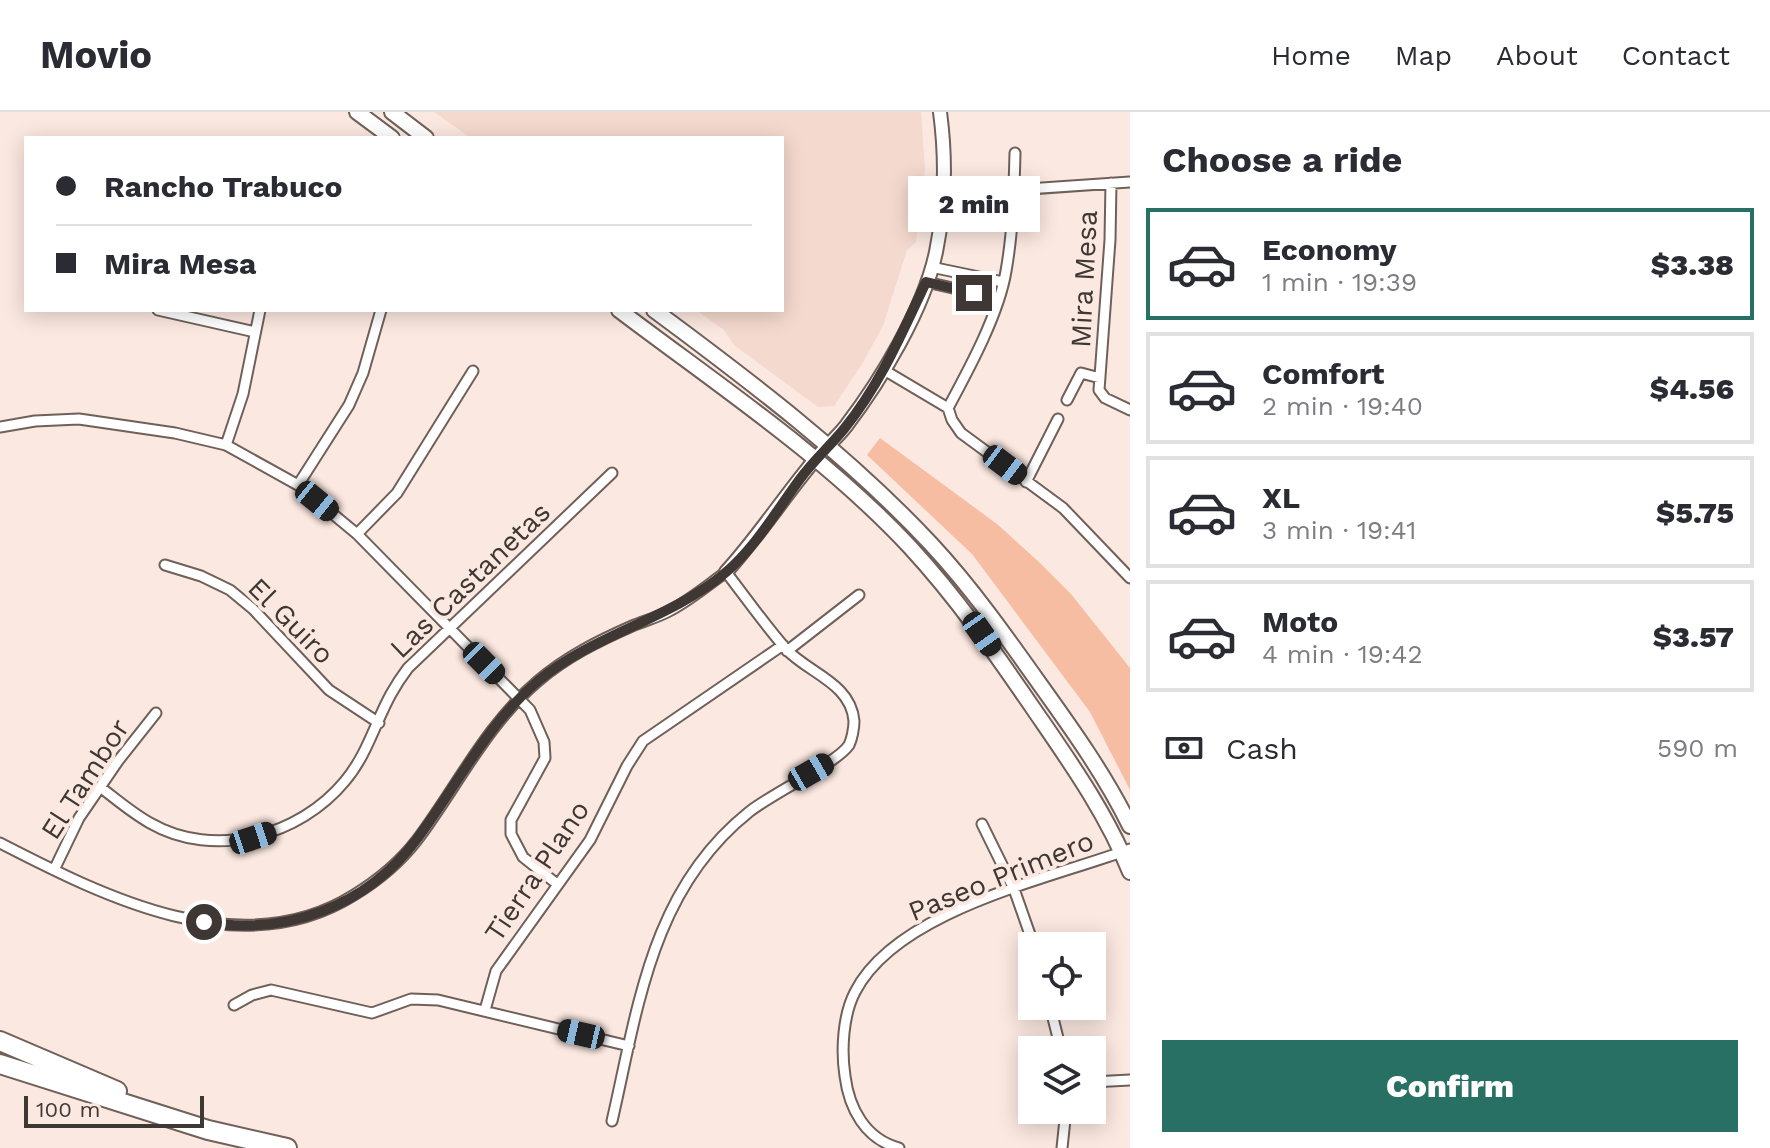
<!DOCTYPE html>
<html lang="en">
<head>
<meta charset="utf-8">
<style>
  :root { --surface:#fff; --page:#f7f7f7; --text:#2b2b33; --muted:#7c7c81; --line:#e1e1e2; --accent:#286f64 }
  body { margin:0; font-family:"Work Sans",sans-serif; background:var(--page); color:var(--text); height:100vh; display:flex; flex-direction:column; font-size:30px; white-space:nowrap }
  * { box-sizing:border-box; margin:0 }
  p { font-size:26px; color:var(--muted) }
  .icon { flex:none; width:44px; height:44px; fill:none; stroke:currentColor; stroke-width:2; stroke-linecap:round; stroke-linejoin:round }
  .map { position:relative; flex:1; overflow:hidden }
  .sheet { display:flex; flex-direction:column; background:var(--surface); width:640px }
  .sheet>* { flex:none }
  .guide { position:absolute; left:24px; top:24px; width:760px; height:176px; border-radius:0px; box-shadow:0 4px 20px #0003; display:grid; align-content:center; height:176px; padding:0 32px; background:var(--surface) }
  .buttons { position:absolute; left:1018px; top:820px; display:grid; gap:16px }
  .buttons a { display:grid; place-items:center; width:88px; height:88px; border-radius:0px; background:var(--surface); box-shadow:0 4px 20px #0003; font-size:40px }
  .scale { position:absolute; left:24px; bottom:20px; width:180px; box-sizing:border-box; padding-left:8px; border:4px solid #3e3734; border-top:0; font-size:22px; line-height:28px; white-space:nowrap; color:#3e3734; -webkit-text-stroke:6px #fbe8e0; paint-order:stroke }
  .end { position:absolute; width:36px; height:36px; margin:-18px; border:10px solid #3e3734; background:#fff; box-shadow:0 0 0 4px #fff }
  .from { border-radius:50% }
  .bubble { position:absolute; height:56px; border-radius:0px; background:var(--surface); box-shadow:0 4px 20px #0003; font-size:26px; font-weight:800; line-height:56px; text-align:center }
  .car { position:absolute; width:24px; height:48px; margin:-24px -12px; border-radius:10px; box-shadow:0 0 6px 2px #0007; background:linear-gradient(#222 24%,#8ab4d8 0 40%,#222 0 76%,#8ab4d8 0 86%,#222 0) }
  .guide b { display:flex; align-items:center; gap:28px; height:76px; font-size:30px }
  .guide b+b { border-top:2px solid var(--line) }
  .guide i { width:20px; height:20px; background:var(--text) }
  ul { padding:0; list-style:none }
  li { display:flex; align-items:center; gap:24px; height:112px; margin:0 16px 12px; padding:0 16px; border:4px solid var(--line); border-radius:0px }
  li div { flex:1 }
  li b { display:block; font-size:30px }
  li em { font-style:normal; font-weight:800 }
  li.on { border-color:var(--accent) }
  li>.icon { width:72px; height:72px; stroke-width:1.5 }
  h2 { padding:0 32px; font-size:36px; line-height:96px }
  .pay { display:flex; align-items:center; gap:20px; height:88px; padding:0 32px; font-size:30px }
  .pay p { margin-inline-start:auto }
  .action { display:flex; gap:16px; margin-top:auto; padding:16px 32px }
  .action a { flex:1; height:92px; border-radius:0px; background:var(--accent); color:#fff; font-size:32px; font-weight:800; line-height:92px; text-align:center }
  header { display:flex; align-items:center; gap:48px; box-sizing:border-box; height:112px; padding:0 40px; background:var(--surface); border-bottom:2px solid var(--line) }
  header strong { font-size:38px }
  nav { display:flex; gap:44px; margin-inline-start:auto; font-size:28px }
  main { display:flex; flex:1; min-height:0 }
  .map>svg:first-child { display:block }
</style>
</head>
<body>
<header>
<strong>Movio</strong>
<nav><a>Home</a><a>Map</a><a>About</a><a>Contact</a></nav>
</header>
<main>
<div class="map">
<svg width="1130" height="1036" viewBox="0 0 1130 1036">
  <rect width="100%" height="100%" fill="#fbe8e0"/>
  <path fill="#f4d9ce" d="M 434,0 L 921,0 L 925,57 L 916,130 L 907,138 L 883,214 L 862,252 L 834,294 L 818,295 L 734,233 L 724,218 L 696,198 L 782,198 L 782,26 L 471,26 Z"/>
  <path fill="#f7bda3" d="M 880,326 L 997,412 L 1039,450 L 1071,482 L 1130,556 L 1130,678 L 1090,600 L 972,442 L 867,343 Z"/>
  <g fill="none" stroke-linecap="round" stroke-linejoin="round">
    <defs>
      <path id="minor" d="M 1015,41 C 1014,80 1013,120 1006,159 C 999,202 969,257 948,296 L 952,308 L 961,321 L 1063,396 L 1130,466
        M 1111,71 L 1110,128 L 1099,278 L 1105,286 L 1130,298
        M 1014,78 L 1130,70
        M 931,155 L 1003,170
        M 926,170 L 997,186
        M 158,198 L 255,220
        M 884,258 L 948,296
        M 1067,288 L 1081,261 L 1100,266
        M 0,315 L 35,309 L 79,307 L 175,321 L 226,333 L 298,373 L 357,422 L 530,598 L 544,630 L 545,646 L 511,708 L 511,722 L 523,745 L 557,772
        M 226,333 L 243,282 L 260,198
        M 1026,370 L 1058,307
        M 298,373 L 349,293 L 363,261 L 381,198
        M 357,422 L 397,381 L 473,259
        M 165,453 L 201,464 L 230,478 L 253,497 L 329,578 L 379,611
        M 787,539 L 859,483
        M 100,675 C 116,687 132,701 150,711 C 214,748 300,724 345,669 C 367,643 375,611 391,582 C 396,573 402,564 408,556 L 612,361
        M 982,712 L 1014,777 L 1034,834
        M 0,731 C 105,785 241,854 354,783 C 377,769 400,750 417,728 C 457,675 486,613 538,569 C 566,545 598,529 632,514 C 644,509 659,505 671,498 C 690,488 708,473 726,460 C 746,486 765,513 786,537 C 808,561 851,571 854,609 C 854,616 852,627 849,633 C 837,651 771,682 749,700 C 651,778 638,896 612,1009
        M 54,758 L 79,706 L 118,649 L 156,601
        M 234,893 L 252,883 L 271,878 L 372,901 L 411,887 L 438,888 L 629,934
        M 1050,894 L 1061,938
        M 485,898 L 496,859 L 590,728 L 627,654 L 643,629 L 783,533
        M 1092,970 L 1130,968
        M 899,1036 C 865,1027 849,996 845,964 C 841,938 843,903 855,880 C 897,798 1049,767 1130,737
        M 1062,1036 L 1066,998"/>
      <path id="tertiary" d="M 726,460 C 758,425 783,386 813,350 C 823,337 836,327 846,314 C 881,268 924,197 936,140 C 945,95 946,45 940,0"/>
      <path id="secondary" d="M 357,0 L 392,26
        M 392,0 L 426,26
        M 619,198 C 718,273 825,344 910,435 C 957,486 996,542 1035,599 C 1070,650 1107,702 1130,760
        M 654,198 C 750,269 849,344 931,432 C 971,475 1005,523 1039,571 C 1072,617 1105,663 1130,714"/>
      <path id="motorway" d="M 0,929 L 117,979
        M 0,952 L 208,1018 L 287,1036"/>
    </defs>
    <use href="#minor" stroke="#6f6059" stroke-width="13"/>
    <use href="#tertiary" stroke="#6f6059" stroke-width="16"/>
    <use href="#secondary" stroke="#6f6059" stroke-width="18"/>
    <use href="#motorway" stroke="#6f6059" stroke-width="22"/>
    <use href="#minor" stroke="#fff" stroke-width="9"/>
    <use href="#tertiary" stroke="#fff" stroke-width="12"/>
    <use href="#secondary" stroke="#fff" stroke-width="14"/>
    <use href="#motorway" stroke="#fff" stroke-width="18"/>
  </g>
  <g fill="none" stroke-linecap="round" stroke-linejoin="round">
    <path stroke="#3e3734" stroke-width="10" d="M 204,810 C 286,824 366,795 417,727 C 457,674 486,613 538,569 C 594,522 669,508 725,461 C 755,436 777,398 800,367 C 813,349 830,334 844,317 C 880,273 902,221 926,170 L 974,181"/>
  </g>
  <g text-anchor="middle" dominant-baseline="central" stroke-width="8" stroke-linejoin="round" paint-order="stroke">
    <g font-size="28" fill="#3e3734" stroke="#fbe8e0">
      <text transform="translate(1084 167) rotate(-87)">Mira Mesa</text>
      <text transform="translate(470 468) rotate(-44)">Las Castanetas</text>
      <text transform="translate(291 509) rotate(45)">El Guiro</text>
      <text transform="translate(85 667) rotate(-57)">El Tambor</text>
      <text transform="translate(537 759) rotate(-56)">Tierra Plano</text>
      <text transform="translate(1001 764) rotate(-22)">Paseo Primero</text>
    </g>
  </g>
</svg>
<div class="buttons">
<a><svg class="icon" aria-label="locate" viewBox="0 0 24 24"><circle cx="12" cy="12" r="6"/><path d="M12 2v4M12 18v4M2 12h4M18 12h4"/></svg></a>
<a><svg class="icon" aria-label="layers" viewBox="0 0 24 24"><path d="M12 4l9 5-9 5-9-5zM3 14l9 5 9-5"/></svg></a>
</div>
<div class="scale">100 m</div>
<i class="end from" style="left:204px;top:810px"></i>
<i class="end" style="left:974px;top:181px"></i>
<div class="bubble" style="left:908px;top:64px;width:132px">2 min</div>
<i class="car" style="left:1005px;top:353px;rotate:127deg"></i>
<i class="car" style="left:317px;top:389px;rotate:129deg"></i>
<i class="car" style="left:982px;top:522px;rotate:145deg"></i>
<i class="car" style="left:484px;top:551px;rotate:135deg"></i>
<i class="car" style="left:811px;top:660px;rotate:60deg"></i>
<i class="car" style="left:253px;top:726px;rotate:72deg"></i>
<i class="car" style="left:581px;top:922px;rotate:283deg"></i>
<div class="guide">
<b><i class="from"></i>Rancho Trabuco</b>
<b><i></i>Mira Mesa</b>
</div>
</div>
<section class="sheet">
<h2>Choose a ride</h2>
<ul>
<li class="on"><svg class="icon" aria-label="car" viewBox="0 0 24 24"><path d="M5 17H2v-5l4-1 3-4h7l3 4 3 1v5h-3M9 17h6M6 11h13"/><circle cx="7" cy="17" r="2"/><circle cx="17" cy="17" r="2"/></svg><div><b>Economy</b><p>1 min · 19:39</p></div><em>$3.38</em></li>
<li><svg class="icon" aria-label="car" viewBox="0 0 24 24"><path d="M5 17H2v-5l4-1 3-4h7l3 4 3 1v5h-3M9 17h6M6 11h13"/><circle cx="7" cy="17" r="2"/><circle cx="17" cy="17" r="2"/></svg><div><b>Comfort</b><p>2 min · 19:40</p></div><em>$4.56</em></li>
<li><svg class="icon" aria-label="car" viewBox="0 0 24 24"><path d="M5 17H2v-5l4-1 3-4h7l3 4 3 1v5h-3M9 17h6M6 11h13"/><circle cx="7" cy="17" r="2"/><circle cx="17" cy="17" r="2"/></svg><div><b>XL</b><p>3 min · 19:41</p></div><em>$5.75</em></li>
<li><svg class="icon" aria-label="car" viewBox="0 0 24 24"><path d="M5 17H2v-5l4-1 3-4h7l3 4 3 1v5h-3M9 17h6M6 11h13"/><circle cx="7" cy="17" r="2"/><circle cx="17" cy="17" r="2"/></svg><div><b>Moto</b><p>4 min · 19:42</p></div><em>$3.57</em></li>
</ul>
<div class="pay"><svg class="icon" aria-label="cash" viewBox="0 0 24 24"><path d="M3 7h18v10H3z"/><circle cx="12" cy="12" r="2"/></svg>Cash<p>590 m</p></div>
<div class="action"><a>Confirm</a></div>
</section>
</main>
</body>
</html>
